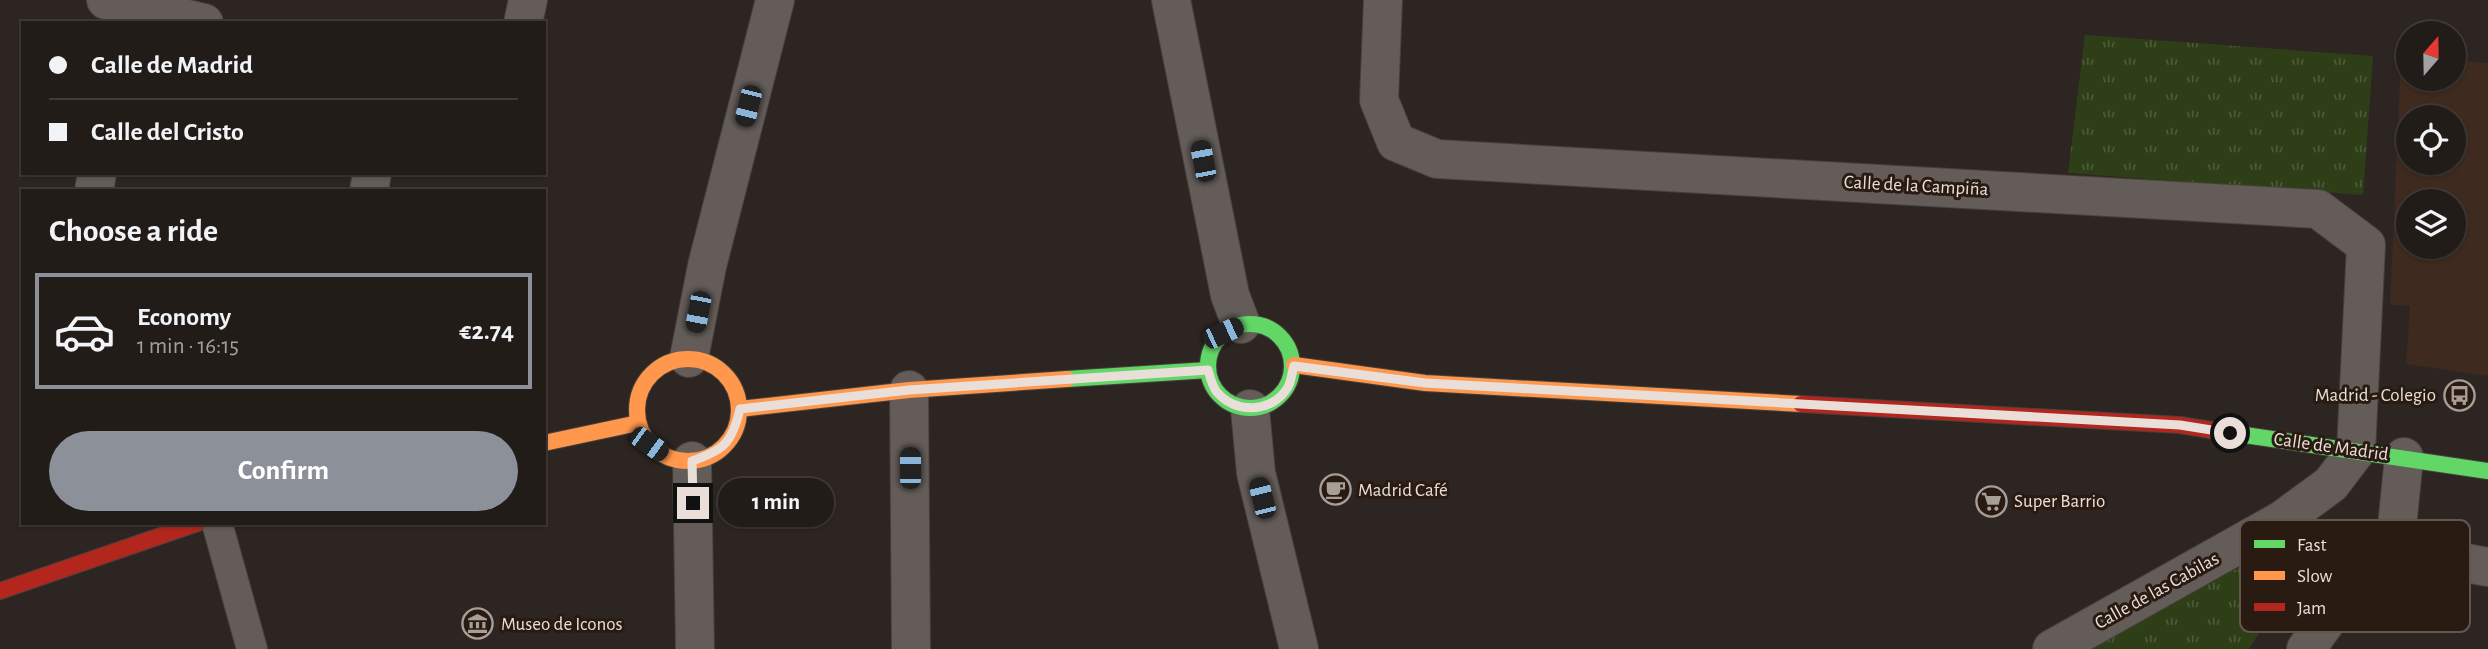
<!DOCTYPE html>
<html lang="en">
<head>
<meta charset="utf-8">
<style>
  :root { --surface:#221c19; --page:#2e2926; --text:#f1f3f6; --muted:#a2a1a2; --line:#3f3a38; --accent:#8c9099 }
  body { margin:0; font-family:"Alegreya Sans",sans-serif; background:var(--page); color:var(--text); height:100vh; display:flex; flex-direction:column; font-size:26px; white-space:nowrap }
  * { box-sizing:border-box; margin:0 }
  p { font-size:23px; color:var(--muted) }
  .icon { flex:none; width:38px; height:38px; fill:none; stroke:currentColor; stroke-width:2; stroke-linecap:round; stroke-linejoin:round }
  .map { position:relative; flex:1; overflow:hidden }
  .side { position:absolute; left:21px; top:189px; width:525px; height:336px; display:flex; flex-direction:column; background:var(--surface); border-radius:0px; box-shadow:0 2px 5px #0004,0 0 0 2px var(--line) }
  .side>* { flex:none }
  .guide { position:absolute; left:21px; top:21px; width:525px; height:154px; border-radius:0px; box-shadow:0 2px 5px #0004,0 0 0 2px var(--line); display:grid; align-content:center; height:154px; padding:0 28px; background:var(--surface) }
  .needle { width:46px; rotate:20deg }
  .tools { position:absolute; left:2396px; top:21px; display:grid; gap:14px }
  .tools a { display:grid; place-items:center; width:70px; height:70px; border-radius:50%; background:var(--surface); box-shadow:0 2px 5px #0004,0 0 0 2px var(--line); font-size:35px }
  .end { position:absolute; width:32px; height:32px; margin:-16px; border:9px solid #e9dfd8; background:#111; box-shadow:0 0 0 4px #111 }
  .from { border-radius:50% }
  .bubble { position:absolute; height:49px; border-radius:24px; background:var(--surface); box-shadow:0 2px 5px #0004,0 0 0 2px var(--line); font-size:23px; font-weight:600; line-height:49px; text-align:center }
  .car { position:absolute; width:21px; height:42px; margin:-21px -10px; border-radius:9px; box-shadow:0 0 5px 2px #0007; background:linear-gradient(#222 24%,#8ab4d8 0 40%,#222 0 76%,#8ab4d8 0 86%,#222 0) }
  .guide b { display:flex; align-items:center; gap:24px; height:66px; font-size:26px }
  .guide b+b { border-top:2px solid var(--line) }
  .guide i { width:18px; height:18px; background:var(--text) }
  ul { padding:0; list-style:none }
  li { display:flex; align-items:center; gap:21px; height:116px; margin:0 14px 10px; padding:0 14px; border:4px solid transparent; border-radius:0px }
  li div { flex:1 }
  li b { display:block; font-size:26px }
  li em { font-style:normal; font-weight:600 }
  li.active { border-color:var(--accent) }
  li>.icon { width:63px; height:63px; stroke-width:1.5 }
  h2 { padding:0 28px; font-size:32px; line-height:84px }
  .action { display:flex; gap:14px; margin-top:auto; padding:14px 28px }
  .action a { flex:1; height:80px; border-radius:42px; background:var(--accent); color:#fff; font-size:28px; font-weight:600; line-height:80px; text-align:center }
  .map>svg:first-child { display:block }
</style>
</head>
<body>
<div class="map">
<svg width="2488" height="649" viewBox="0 0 2488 649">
  <defs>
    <pattern id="park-tufts" width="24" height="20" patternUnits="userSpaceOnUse" patternTransform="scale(1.75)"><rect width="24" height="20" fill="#2e3f17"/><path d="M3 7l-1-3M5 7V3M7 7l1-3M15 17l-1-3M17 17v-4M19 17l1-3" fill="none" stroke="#4c5a38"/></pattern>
  </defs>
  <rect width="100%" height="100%" fill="#2d2521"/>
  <path fill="#3e2a1e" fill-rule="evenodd" d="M 2401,55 L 2408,56 L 2408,79 L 2454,79 L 2454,60 L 2488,63 L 2488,376 L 2406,364 L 2410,306 L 2390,305 ZM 2408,117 L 2454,117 L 2454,163 L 2408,163 ZM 2408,201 L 2454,201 L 2454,247 L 2408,247 Z"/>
  <path fill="url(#park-tufts)" d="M 2085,35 L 2373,56 L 2363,195 L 2068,173 Z
    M 2291,540 L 2313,548 L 2325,560 L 2321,580 L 2296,621 L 2261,630 L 2249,649 L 2085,649 Z"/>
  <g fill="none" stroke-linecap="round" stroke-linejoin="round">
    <defs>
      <path id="lane" d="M 217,523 L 252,649"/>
      <path id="street" d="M 106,0 L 204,23
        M 1171,0 L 1230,295 L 1241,324
        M 1383,0 L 1379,100 L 1396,142 L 1437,159 L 2318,209 L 2366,245 L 2356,451 L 2331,484 L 2282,520 L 2052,649
        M 523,23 L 528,0
        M 94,191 L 97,173
        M 369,191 L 372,173
        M 689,358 L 707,266 L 775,0
        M 909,390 L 911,649
        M 1250,409 L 1256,473 L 1299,649
        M 692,461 L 695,649
        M 2396,537 L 2434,557 L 2488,567
        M 2306,649 L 2359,576 L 2396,537 L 2404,457"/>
      <path id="fast" d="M1208 366a42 42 0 1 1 84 0a42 42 0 1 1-84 0Z
        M 1067,379 L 1208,370
        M 2211,430 L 2488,471"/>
      <path id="slow" d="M637 410a51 51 0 1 1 102 0a51 51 0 1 1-102 0Z
        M 1294,365 L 1425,383 L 1801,404
        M 740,409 L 909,390 L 1067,379
        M 544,443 L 638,423"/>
      <path id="jam" d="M 1801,404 L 2180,425 L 2211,430
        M 0,591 L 198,523"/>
    </defs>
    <use href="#lane" stroke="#47413c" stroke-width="32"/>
    <use href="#street" stroke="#47413c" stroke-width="40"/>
    <use href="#fast" stroke="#47413c" stroke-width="18"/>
    <use href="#slow" stroke="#47413c" stroke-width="18"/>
    <use href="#jam" stroke="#47413c" stroke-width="18"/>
    <use href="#lane" stroke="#635c58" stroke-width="30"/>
    <use href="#street" stroke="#635c58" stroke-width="38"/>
    <use href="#fast" stroke="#63d668" stroke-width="16"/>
    <use href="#slow" stroke="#ff974d" stroke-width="16"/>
    <use href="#jam" stroke="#b3261e" stroke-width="16"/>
  </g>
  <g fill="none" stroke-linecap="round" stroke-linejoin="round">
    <path stroke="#e9dfd8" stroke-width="9" d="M 693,503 L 692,461 C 724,450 732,443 740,409 L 909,390 L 1208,370 C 1210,377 1212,385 1216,391 C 1234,414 1272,414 1288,387 C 1291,382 1292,372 1294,366 L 1425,383 L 2180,425 L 2230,433"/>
  </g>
  <defs>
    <symbol id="bus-ring" viewBox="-11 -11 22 22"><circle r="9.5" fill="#291b12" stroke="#a79e98" stroke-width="1.5"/><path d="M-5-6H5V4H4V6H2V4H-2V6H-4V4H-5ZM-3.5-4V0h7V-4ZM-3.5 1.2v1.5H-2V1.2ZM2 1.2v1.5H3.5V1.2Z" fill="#a79e98"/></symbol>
    <symbol id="cafe-ring" viewBox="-11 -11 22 22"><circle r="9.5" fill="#291b12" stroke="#a79e98" stroke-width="1.5"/><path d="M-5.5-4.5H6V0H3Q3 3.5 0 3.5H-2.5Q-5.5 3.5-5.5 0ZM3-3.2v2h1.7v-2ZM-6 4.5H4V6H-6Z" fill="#a79e98"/></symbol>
    <symbol id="supermarket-ring" viewBox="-11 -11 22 22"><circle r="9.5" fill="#291b12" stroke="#a79e98" stroke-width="1.5"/><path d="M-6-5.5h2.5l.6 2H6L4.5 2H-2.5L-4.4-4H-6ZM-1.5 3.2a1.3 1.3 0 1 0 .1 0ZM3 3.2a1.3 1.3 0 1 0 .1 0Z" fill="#a79e98"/></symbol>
    <symbol id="museum-ring" viewBox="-11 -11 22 22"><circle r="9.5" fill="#291b12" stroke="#a79e98" stroke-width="1.5"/><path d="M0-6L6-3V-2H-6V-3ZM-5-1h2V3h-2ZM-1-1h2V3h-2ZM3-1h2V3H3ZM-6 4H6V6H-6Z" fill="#a79e98"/></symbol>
  </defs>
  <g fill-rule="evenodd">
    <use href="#bus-ring" x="2442" y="378" width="35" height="35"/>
    <use href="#cafe-ring" x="1318" y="472" width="35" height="35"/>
    <use href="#supermarket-ring" x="1974" y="484" width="35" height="35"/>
    <use href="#museum-ring" x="460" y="606" width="35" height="35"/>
  </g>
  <g text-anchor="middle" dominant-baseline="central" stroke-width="6" stroke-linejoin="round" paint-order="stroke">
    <g font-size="19" fill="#e9dfd8" stroke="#291b12">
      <text transform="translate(1916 186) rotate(3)">Calle de la Campiña</text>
      <text transform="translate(2331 447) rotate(8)">Calle de Madrid</text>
      <text transform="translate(2157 591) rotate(-29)">Calle de las Cabilas</text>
    </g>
    <g font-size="19" fill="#e9dfd8" stroke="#291b12" text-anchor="start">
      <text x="2436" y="395" text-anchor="end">Madrid - Colegio</text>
      <text x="1358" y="490">Madrid Café</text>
      <text x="2014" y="501">Super Barrio</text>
      <text x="501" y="624">Museo de Iconos</text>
    </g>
  </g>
  <rect x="2240" y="520" width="230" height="112" rx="10" fill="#291b12" stroke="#63564d" stroke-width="2"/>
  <rect x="2254" y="540" width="31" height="8" fill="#63d668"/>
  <rect x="2254" y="571" width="31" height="9" fill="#ff974d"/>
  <rect x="2254" y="603" width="31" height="8" fill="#b3261e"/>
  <g font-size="19" fill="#e9dfd8">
    <text x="2297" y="551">Fast</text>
    <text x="2297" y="582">Slow</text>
    <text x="2297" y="614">Jam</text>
  </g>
</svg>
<div class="tools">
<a><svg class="needle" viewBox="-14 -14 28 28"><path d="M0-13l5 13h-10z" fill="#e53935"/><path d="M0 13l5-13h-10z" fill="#a2a1a2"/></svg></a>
<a><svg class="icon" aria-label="locate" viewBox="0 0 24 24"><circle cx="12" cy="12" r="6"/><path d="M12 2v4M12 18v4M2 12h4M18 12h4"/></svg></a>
<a><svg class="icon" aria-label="layers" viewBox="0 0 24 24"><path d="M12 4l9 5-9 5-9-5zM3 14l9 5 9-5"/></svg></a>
</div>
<i class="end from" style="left:2230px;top:433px"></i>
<i class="end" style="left:693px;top:503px"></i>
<div class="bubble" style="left:718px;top:478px;width:116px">1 min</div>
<i class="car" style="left:748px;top:106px;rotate:194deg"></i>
<i class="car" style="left:1203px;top:161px;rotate:349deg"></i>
<i class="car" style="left:698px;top:312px;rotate:191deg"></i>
<i class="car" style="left:1223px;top:333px;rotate:65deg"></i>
<i class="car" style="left:649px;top:444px;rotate:126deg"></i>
<i class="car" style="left:910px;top:468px;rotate:0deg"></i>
<i class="car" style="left:1262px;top:498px;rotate:346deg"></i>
<div class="guide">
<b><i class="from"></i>Calle de Madrid</b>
<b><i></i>Calle del Cristo</b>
</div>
<section class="side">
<h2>Choose a ride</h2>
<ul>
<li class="active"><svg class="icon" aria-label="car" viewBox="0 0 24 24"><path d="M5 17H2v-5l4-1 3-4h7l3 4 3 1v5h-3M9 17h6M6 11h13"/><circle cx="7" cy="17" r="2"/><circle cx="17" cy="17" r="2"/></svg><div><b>Economy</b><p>1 min · 16:15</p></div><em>€2.74</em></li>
</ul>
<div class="action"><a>Confirm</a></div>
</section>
</div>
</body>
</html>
